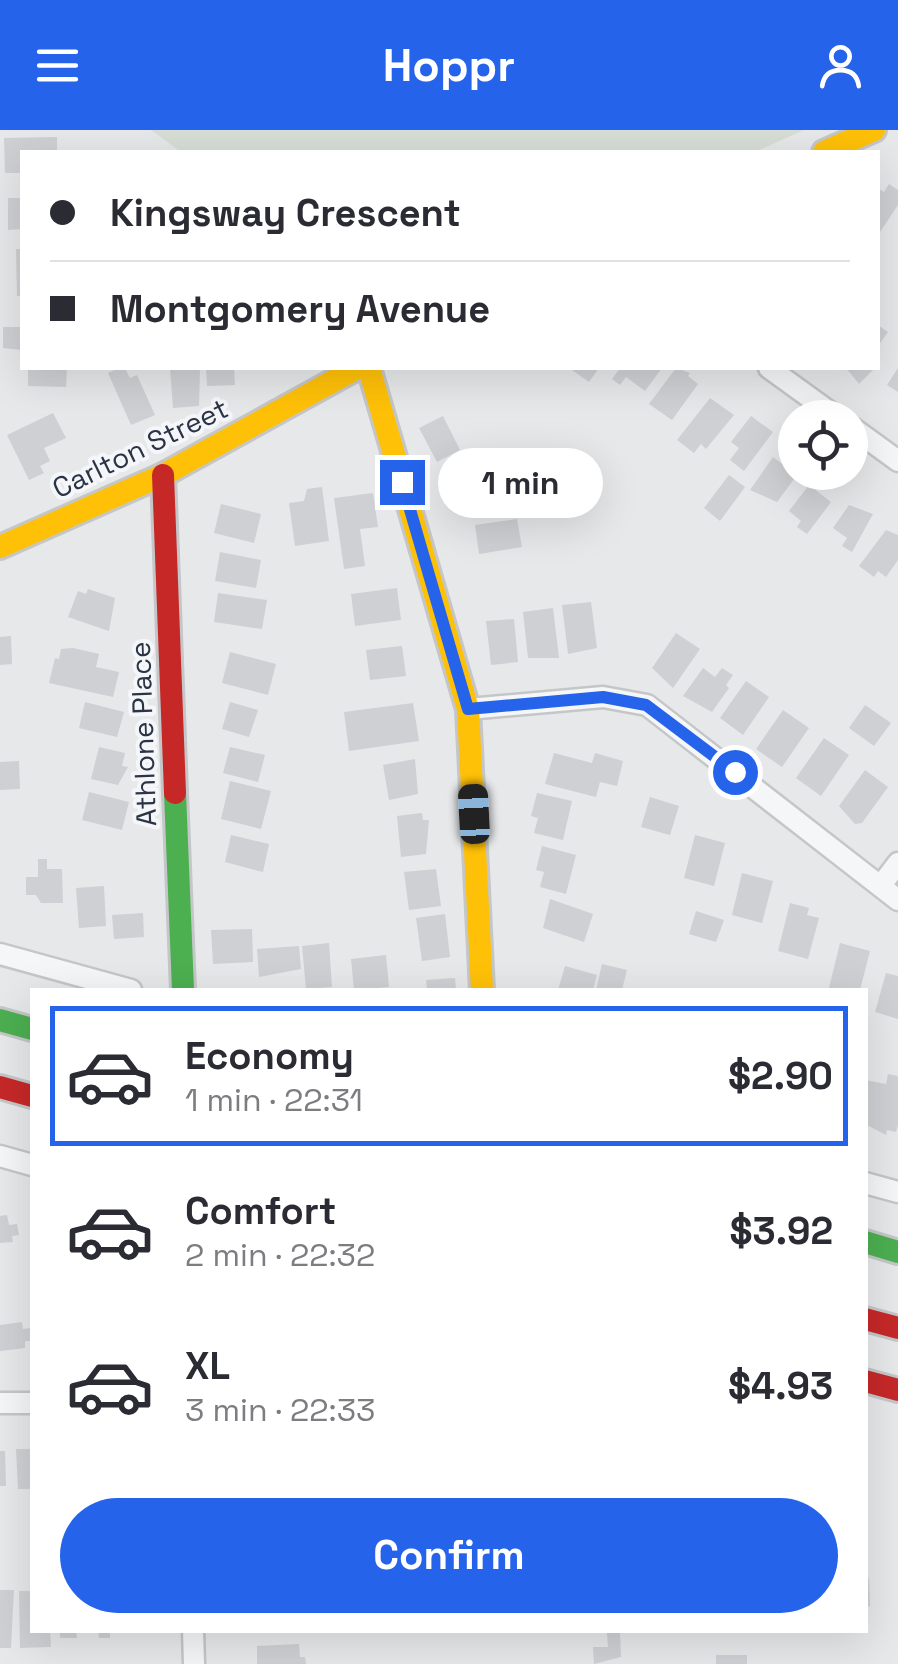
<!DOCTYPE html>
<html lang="en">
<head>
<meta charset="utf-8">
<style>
  :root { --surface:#fff; --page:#f7f7f7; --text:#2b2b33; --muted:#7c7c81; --line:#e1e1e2; --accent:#2563eb }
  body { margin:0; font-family:"Space Grotesk",sans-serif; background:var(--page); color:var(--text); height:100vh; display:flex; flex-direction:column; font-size:38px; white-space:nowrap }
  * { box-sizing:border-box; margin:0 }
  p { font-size:32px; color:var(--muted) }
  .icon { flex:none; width:55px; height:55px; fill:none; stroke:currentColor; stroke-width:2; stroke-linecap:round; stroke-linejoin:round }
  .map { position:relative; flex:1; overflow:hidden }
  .details { position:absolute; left:30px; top:858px; width:838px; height:645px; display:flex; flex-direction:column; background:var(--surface); border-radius:0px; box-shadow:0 10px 40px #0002 }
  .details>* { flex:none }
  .guide { position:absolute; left:20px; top:20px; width:860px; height:220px; border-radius:0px; box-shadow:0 10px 40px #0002; display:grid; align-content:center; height:220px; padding:0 30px; background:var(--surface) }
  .controls { position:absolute; left:778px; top:270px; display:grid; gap:20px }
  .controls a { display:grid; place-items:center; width:90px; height:90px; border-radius:50%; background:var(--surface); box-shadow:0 10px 40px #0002; font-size:50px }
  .end { position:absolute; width:45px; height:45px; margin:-22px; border:12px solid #2563eb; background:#fff; box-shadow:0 0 0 5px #fff }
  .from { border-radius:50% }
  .bubble { position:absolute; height:70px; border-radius:35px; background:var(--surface); box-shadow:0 10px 40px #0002; font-size:32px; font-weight:600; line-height:70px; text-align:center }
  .car { position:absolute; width:30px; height:60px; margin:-30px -15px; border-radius:12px; box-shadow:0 0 8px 2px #0007; background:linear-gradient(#222 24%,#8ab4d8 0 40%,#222 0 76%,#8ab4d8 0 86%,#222 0) }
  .guide b { display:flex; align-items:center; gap:35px; height:95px; font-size:38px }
  .guide b+b { border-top:2px solid var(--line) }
  .guide i { width:25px; height:25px; background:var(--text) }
  ul { padding:18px 0 0; list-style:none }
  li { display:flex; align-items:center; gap:30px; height:140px; margin:0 20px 15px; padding:0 10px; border:5px solid transparent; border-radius:0px }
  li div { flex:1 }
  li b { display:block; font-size:38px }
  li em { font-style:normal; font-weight:600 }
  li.active { border-color:var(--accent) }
  li>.icon { width:90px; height:90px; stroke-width:1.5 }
  .primary-button { display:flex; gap:20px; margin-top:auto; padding:20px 30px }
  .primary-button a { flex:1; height:115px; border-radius:60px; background:var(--accent); color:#fff; font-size:40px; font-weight:600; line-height:115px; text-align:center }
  header { display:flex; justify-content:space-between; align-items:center; height:130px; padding:0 30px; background:var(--accent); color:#fff; font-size:45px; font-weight:600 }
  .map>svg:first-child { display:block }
</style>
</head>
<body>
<header><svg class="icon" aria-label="menu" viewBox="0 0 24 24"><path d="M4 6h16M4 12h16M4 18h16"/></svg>Hoppr<svg class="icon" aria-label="person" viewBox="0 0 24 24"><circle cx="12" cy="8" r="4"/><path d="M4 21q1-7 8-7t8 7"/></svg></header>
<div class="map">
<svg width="898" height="1534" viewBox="0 0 898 1534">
  <rect width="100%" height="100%" fill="#e6e8ea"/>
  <path fill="#d6ded6" d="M 151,0 L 804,0 L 755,22 L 181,22 Z"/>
  <path fill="#ced0d3" d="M 57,7 L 57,22 L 22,22 L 22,43 L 5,43 L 4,8 Z
    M 889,54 L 898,60 L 898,75 L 878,105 L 878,58 L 884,62 Z
    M 8,68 L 22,68 L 22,99 L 8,100 Z
    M 16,119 L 22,119 L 22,166 L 17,166 Z
    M 878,195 L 888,202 L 878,216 Z
    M 3,197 L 22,197 L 22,220 L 3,218 Z
    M 28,238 L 67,238 L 66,257 L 28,256 Z
    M 119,238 L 125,238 L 130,248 L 137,245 L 155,285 L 131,295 L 108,243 Z
    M 170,238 L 200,238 L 199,276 L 173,278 Z
    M 206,238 L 234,238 L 235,255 L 207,256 Z
    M 569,238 L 599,238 L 589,252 Z
    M 620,238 L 662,238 L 645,261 L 626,247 L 620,255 L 612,249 Z
    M 676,238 L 690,243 L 688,246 L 698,254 L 672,290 L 649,274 Z
    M 846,238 L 875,238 L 859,254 Z
    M 898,238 L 898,262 L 887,255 Z
    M 710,268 L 734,285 L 706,319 L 701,314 L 694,323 L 677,310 Z
    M 53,283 L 66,308 L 44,318 L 50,331 L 40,336 L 44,343 L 29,350 L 7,305 Z
    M 443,286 L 460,320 L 437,332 L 419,298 Z
    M 751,286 L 773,302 L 744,341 L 730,330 L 739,318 L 731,312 Z
    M 773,327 L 797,345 L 777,372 L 750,360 Z
    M 507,344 L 512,372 L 469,378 L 465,351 Z
    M 729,345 L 745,357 L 720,391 L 704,378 Z
    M 809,355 L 831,372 L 807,404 L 797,397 L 801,391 L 789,381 Z
    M 322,357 L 329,411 L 295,416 L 289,373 L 304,371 L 307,359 Z
    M 373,363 L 378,397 L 360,399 L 365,436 L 344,439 L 334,368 Z
    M 221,374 L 261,384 L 254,413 L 214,403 Z
    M 849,375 L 873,384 L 852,422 L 842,416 L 847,408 L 833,398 Z
    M 517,389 L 522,417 L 479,424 L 475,395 Z
    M 886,400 L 898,405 L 898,430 L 886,447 L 878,441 L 874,447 L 859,436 Z
    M 220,422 L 261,430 L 256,458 L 215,451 Z
    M 397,458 L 401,490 L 355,496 L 351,464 Z
    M 88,459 L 115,468 L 109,501 L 68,487 L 78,461 L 86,464 Z
    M 218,463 L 267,470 L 262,499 L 214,492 Z
    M 591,472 L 597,518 L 568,524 L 562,475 Z
    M 553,478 L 559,528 L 528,528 L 523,482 Z
    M 514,489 L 518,532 L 491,535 L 486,491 Z
    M 676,503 L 700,519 L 673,558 L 652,538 Z
    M 11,506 L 12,534 L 0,535 L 0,507 Z
    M 402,516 L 406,546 L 370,550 L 366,520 Z
    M 73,518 L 99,524 L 96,537 L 119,542 L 113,567 L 49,553 L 55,528 L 59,529 L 61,519 Z
    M 230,522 L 276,534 L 268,565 L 222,553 Z
    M 703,538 L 715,547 L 722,538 L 733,545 L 726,555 L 729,558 L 712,582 L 683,566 Z
    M 746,551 L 769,567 L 743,605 L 720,588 Z
    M 85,572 L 124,582 L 117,607 L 79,598 Z
    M 230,572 L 258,580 L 249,607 L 222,599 Z
    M 413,573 L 419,611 L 349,621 L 344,582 Z
    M 865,575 L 891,593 L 874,616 L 849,598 Z
    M 783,580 L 809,598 L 782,637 L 756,619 Z
    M 824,608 L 849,625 L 821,666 L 796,648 Z
    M 99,617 L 125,623 L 122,636 L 128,637 L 118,655 L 91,649 Z
    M 230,617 L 265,625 L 258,652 L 223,643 Z
    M 554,623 L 592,633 L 595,623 L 623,631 L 617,656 L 600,652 L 596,667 L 545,654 Z
    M 415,629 L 418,664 L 389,670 L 383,635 Z
    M 19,631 L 20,659 L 0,660 L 0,632 Z
    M 865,640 L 888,657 L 862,693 L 855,694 L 839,676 Z
    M 230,651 L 271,661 L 261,699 L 221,689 Z
    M 89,662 L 129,672 L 122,700 L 82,690 Z
    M 537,663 L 572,671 L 563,710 L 534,703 L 538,688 L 531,686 Z
    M 650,667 L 679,676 L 670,705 L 641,697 Z
    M 422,683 L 423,690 L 429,690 L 426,724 L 401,727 L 397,686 Z
    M 231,705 L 269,714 L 263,742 L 225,732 Z
    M 695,705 L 725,713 L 714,756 L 684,748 Z
    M 542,716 L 576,725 L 566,764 L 540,757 L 544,742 L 536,740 Z
    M 38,729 L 47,729 L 47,739 L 62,739 L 63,773 L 41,773 L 36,765 L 26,765 L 26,747 L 38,747 Z
    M 436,739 L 441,776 L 409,780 L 404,742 Z
    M 742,743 L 773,751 L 762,793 L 732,785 Z
    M 104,756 L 106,796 L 79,798 L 76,758 Z
    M 550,769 L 593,784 L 584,812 L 543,798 Z
    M 790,773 L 809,778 L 807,785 L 819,788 L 808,829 L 778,821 Z
    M 696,781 L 724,790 L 716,812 L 689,804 Z
    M 143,783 L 144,807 L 114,809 L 112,785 Z
    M 445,784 L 450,827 L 422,831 L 416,788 Z
    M 252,799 L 253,832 L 213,834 L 211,800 Z
    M 329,813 L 332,857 L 306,859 L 302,816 Z
    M 840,813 L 870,821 L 860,860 L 829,858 Z
    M 299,816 L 301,839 L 259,847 L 257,819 Z
    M 386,825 L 389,857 L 354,860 L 351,829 Z
    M 602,834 L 627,840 L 622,860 L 596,860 Z
    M 565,836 L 597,845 L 593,860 L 558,860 Z
    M 886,843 L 898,846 L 898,889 L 875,882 Z
    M 455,848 L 456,860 L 427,860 L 426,850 Z
    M 888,944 L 898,946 L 898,995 L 896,1002 L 887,1000 L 886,1005 L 865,994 L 865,950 L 886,954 Z
    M 7,1085 L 9,1095 L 17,1094 L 19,1105 L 12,1106 L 13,1112 L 0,1113 L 0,1086 Z
    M 22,1192 L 23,1199 L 31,1198 L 32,1211 L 25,1211 L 25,1218 L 0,1221 L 0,1195 Z
    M 16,1319 L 32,1319 L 32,1359 L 18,1359 Z
    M 0,1321 L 5,1321 L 6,1356 L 0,1356 Z
    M 869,1448 L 870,1476 L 865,1477 L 865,1449 Z
    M 0,1460 L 14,1460 L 11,1518 L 0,1518 Z
    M 19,1461 L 32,1461 L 32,1500 L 50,1500 L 51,1517 L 20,1518 Z
    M 60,1500 L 76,1500 L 77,1508 L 60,1508 Z
    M 98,1500 L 110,1500 L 110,1508 L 99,1508 Z
    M 620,1501 L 621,1527 L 594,1534 L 593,1517 L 608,1517 L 607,1502 Z
    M 299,1514 L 300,1527 L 305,1527 L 306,1534 L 257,1534 L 257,1516 Z
    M 716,1525 L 747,1525 L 747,1534 L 716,1534 Z"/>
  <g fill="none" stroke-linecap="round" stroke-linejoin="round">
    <defs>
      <path id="street" d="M 769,238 L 838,288
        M 850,296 L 898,331
        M 468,579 L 603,567 L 647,575 L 898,770
        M 882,754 L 898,733
        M 0,824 L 131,860
        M 0,1026 L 32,1035
        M 865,1053 L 898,1062
        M 0,1273 L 32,1273
        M 193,1500 L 194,1534"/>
      <path id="fast" d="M 175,663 L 183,860
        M 0,890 L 32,899
        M 865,1112 L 898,1122"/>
      <path id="slow" d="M 824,22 L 874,0
        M 369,238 L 468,579 L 482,860
        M 0,417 L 163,345 L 357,238"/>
      <path id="jam" d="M 163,345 L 175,663
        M 0,957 L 32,966
        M 865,1189 L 898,1198
        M 865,1251 L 898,1260"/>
    </defs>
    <use href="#street" stroke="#c4c6c8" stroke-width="25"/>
    <use href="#fast" stroke="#c4c6c8" stroke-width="28"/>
    <use href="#slow" stroke="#c4c6c8" stroke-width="28"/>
    <use href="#jam" stroke="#c4c6c8" stroke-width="28"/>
    <use href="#street" stroke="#f5f6f7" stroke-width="20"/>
    <use href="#fast" stroke="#4caf50" stroke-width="22"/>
    <use href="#slow" stroke="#ffc107" stroke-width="22"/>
    <use href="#jam" stroke="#c62828" stroke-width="22"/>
  </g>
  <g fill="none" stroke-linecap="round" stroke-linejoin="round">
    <path stroke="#2563eb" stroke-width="12" d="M 402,352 L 468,579 L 603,567 L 646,575 L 735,642"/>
  </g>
  <g text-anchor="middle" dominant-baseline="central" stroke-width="8" stroke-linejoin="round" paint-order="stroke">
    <g font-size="28" fill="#2b3445" stroke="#f4f6f9">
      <text transform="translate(140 318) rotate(-26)">Carlton Street</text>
      <text transform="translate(143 604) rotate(-92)">Athlone Place</text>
    </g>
  </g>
</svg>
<div class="controls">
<a><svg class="icon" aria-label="locate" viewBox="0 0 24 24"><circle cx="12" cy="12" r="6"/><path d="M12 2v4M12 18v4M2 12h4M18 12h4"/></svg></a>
</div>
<i class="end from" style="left:735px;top:642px"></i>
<i class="end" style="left:402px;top:352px"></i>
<div class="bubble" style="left:438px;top:318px;width:165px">1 min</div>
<i class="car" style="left:474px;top:684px;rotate:357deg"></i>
<div class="guide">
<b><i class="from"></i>Kingsway Crescent</b>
<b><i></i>Montgomery Avenue</b>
</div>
<section class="details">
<ul>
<li class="active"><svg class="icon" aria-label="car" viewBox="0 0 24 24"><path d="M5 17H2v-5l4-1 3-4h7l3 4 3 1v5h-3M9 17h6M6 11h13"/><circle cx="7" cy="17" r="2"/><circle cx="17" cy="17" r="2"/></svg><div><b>Economy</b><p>1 min · 22:31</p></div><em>$2.90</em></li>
<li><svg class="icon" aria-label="car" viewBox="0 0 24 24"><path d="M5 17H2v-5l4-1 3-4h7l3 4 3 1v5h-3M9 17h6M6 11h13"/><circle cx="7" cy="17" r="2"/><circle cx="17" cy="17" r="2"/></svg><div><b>Comfort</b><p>2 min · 22:32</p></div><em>$3.92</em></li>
<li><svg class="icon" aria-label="car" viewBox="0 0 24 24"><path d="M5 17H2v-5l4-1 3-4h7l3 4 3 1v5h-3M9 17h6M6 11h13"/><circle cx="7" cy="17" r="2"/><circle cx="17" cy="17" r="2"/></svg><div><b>XL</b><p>3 min · 22:33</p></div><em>$4.93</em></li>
</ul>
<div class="primary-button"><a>Confirm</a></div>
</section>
</div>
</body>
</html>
